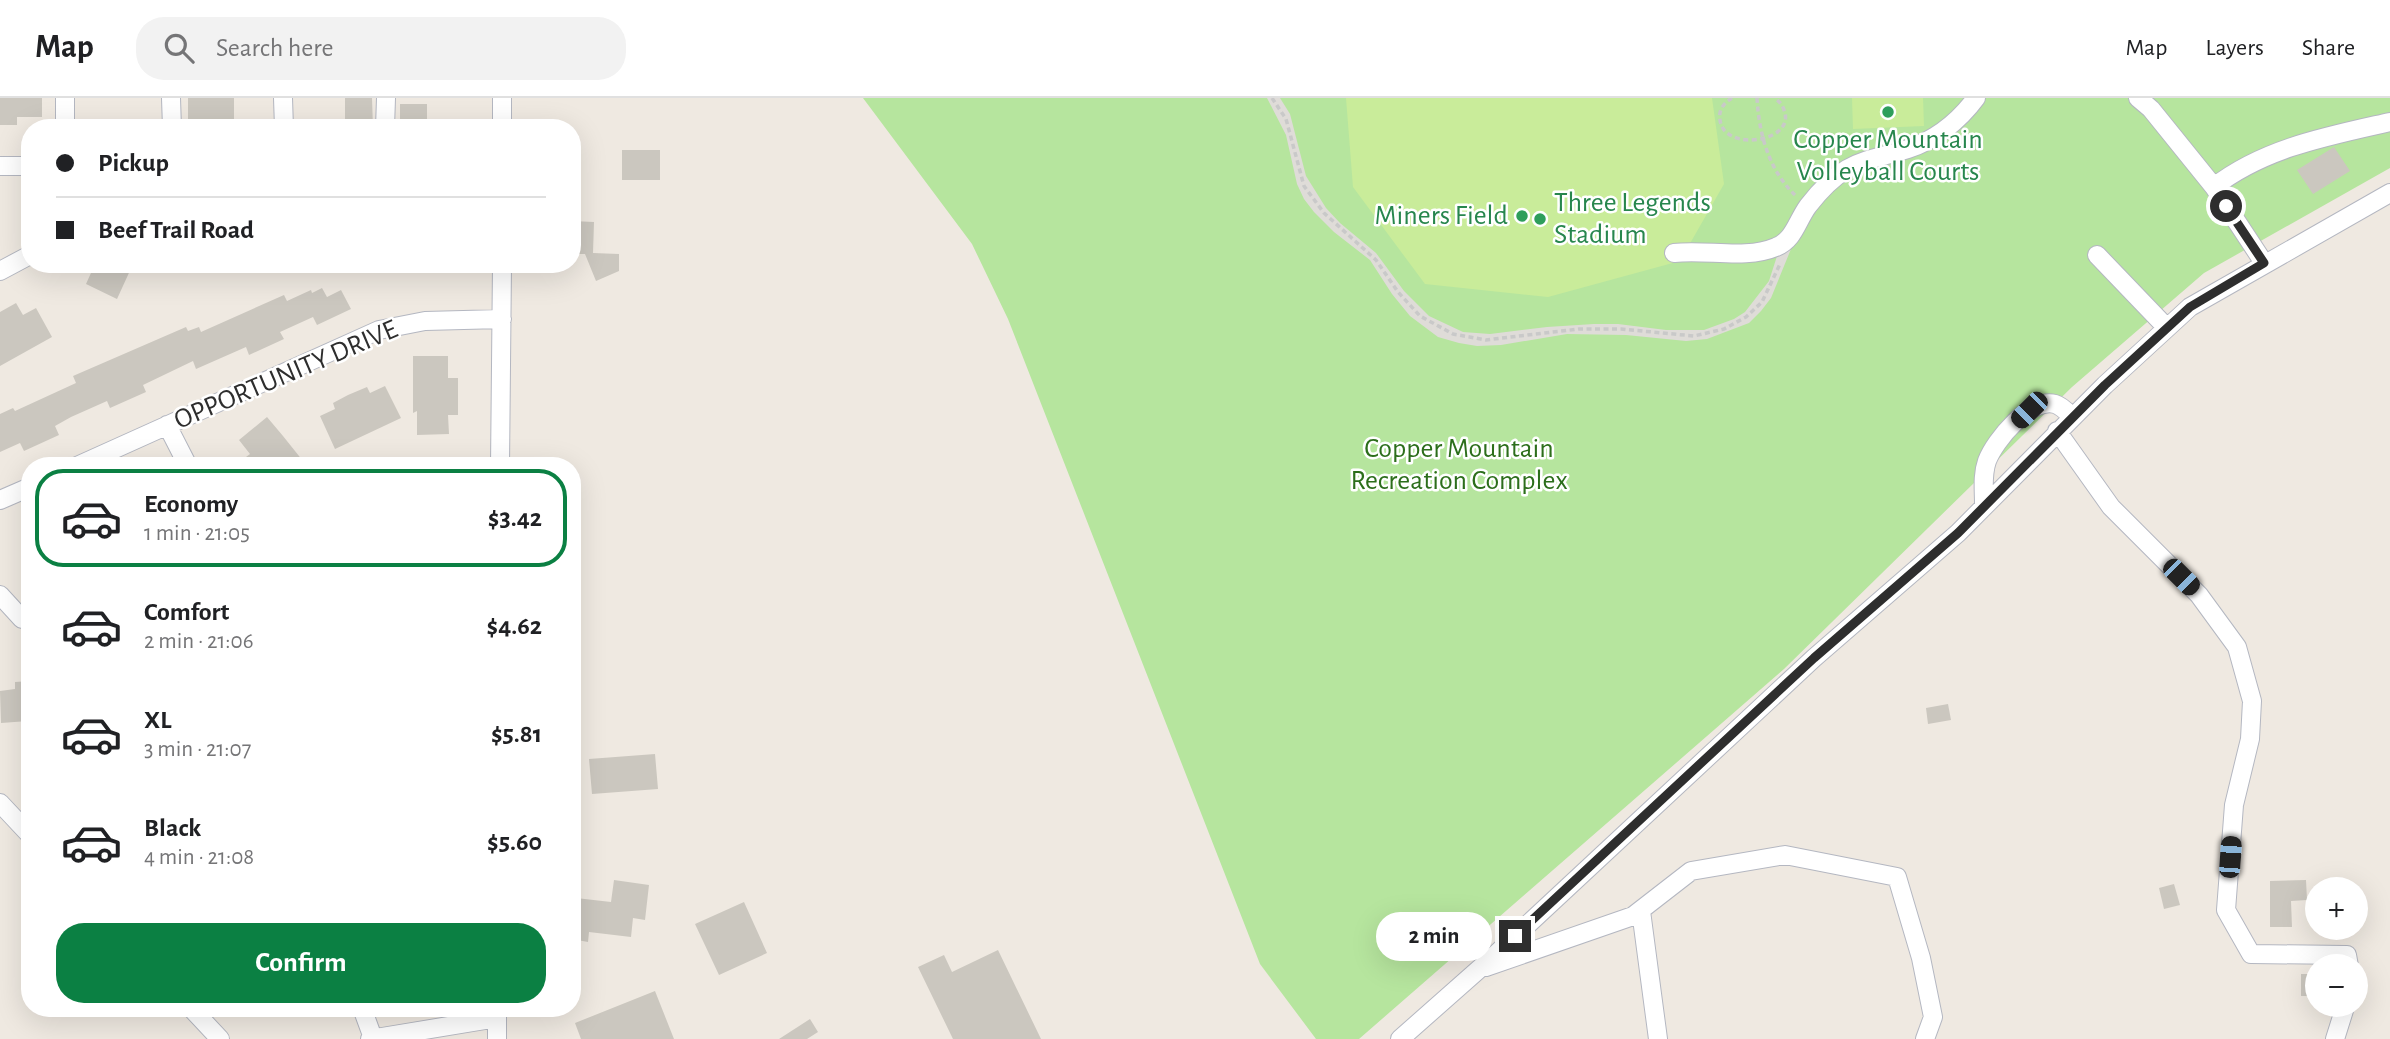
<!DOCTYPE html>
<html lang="en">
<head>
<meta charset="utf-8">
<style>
  :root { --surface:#fff; --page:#f2f2f2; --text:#202124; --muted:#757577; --line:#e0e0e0; --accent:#0b8043 }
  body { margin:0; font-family:"Alegreya Sans",sans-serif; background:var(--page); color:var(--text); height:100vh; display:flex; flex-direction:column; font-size:26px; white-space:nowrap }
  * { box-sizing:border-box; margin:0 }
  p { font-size:23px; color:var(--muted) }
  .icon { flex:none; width:38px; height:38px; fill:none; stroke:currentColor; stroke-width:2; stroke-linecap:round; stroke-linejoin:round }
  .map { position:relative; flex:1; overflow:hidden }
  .drawer { position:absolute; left:21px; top:359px; width:560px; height:560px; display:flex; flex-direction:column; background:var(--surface); border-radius:28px; box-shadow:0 7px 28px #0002 }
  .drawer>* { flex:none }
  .top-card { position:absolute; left:21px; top:21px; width:560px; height:154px; border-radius:28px; box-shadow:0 7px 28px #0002; display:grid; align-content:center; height:154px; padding:0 35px; background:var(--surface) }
  .buttons { position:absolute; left:2305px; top:779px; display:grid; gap:14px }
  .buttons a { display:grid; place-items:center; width:63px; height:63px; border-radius:50%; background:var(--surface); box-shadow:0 7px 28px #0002; font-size:35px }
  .end { position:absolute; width:32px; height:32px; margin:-16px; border:9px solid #2e2e2e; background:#fff; box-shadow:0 0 0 4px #fff }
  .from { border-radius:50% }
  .bubble { position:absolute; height:49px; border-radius:24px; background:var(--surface); box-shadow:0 7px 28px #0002; font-size:23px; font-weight:700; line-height:49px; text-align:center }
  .car { position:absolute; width:21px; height:42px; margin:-21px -10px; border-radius:9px; box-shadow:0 0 5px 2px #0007; background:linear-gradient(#222 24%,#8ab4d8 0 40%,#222 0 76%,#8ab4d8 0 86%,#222 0) }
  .top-card b { display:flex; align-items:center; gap:24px; height:66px; font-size:26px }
  .top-card b+b { border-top:2px solid var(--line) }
  .top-card i { width:18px; height:18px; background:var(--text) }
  ul { padding:12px 0 0; list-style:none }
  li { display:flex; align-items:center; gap:21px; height:98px; margin:0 14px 10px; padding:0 21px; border:4px solid transparent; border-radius:28px }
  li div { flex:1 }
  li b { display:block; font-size:26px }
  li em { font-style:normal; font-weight:700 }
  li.current { border-color:var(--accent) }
  li>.icon { width:63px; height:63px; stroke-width:1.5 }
  .cta { display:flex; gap:14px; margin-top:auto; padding:14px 35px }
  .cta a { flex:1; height:80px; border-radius:28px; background:var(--accent); color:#fff; font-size:28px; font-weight:700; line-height:80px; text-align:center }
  header { display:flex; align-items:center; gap:42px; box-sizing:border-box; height:98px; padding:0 35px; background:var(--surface); border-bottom:2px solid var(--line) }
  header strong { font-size:33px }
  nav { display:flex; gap:38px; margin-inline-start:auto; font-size:24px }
  .search { width:490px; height:63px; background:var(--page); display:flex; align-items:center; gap:18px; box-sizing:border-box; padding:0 24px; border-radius:28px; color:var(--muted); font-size:26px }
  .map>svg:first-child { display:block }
</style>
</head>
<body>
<header>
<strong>Map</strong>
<div class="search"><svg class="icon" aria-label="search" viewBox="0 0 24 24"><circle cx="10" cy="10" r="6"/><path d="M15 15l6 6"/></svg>Search here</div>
<nav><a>Map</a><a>Layers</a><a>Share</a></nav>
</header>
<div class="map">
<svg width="2390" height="941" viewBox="0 0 2390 941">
  <rect width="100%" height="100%" fill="#efe9e1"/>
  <path fill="#b6e59e" d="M 863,0 L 2390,0 L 2390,70 L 2204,175 L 2072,289 L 1784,571 L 1359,941 L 1316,941 L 1260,866 L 1008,221 L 972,146 Z"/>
  <path fill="#c9ec9a" d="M 1346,0 L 1712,0 L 1724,86 L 1680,163 L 1548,199 L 1425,186 L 1353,89 Z
    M 1852,0 L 1923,0 L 1924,28 L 1853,31 Z"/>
  <path fill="#dfdcd8" d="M 1267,0 L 1280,0 L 1290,16 L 1306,78 L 1326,110 L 1340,125 L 1376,155 L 1404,193 L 1429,218 L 1463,234 L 1490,236 L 1547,229 L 1594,226 L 1618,226 L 1666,232 L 1704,232 L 1734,221 L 1745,214 L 1769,183 L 1778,155 L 1793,146 L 1771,200 L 1761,213 L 1749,225 L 1707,241 L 1686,243 L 1626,237 L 1567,236 L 1501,247 L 1477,248 L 1459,245 L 1438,239 L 1410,218 L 1392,196 L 1370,162 L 1334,134 L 1314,114 L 1304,101 L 1297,86 L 1286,37 Z"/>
  <path fill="#cbc7bf" d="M 0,0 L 42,0 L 42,19 L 17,19 L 17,27 L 0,27 Z
    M 188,0 L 234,0 L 234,30 L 188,30 Z
    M 345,0 L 372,0 L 373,30 L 345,30 Z
    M 400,6 L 427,6 L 427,30 L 400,30 Z
    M 2334,49 L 2350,73 L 2313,96 L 2297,72 Z
    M 622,52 L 660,52 L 660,82 L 622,82 Z
    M 572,123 L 594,124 L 593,155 L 619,156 L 619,173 L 596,183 L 585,156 L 572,156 Z
    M 95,166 L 133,166 L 117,201 L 86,186 Z
    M 322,190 L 327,199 L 341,192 L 351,211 L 317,227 L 313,219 L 280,234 L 284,241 L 249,257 L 246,249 L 196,271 L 193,263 L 143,287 L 146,294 L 110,310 L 107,303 L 71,319 L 55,328 L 59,337 L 24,353 L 20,345 L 0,354 L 0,316 L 13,310 L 15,313 L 76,285 L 73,278 L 186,229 L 188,233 L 199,229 L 201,234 L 284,197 L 287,203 L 311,192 L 312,195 Z
    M 16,205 L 23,217 L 36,210 L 52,239 L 0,268 L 0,214 Z
    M 413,258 L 448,258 L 448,280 L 458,280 L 458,317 L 448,317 L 449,336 L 417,337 L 417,313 L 413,315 Z
    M 385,288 L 401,320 L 335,351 L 320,318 L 335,311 L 333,305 L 348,297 L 367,289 L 370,295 Z
    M 267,319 L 283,338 L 307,368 L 252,368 L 246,359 L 250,356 L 239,342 Z
    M 30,583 L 28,623 L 1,625 L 0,593 L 15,591 L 15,584 Z
    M 1948,606 L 1951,622 L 1928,626 L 1926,610 Z
    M 655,656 L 658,691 L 592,696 L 589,661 Z
    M 614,782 L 649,787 L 645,822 L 633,820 L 631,839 L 589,834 L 588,844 L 572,841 L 576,800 L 611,804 Z
    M 2306,782 L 2307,802 L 2291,803 L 2292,829 L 2270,829 L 2270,783 Z
    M 2174,786 L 2180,807 L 2164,811 L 2159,790 Z
    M 744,804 L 767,855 L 719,877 L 695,826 Z
    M 998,852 L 1041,941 L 953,941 L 918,869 L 944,857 L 952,874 Z
    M 2301,876 L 2317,876 L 2317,898 L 2301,898 Z
    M 655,893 L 674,941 L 581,941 L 575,925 Z
    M 810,921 L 818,934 L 807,941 L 779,941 Z"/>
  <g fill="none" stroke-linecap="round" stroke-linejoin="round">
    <defs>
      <path id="minor" d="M 65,0 L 65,30
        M 171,0 L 172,30
        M 283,0 L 284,30
        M 2138,0 L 2151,11 L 2214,89 L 2264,165
        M 385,30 L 386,0
        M 502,30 L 502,0
        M 0,68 L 30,68
        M 2214,89 C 2264,50 2328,38 2390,24
        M 1674,155 C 1707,151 1745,162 1776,149 C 1794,142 1797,123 1808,108 C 1818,95 1832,80 1847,71 C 1866,60 1887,58 1908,51 C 1935,42 1959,23 1976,0
        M 2097,157 L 2167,230
        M 0,173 L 30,157
        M 167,327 L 188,368
        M 2057,333 L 2111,409 L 2199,497 L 2237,549 L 2252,603 L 2250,641 L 2234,707 L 2226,812 L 2251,856 L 2347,857 L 2349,868
        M 77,368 L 379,232 L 425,223 L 502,221
        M 500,368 L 502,166
        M 0,402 L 30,389
        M 1984,406 C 1984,392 1982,377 1987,363 C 1995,342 2031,299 2055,306 C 2062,308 2067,314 2072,319
        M 0,497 L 22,521
        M 0,705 L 30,737
        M 1641,813 L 1658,941
        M 1486,869 L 1633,818 L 1691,773 L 1785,757 L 1897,779 L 1921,860 L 1933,919 L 1925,941
        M 191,910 L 220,941
        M 362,910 L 373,940
        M 370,941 L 497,920
        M 497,941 L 497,910
        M 1400,941 L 1495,857 L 1814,560 L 1958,435 L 2105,287 L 2190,209 L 2390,95
        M 2335,941 L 2346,906"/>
    </defs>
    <use href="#minor" stroke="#b4b7c1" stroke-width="20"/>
    <path stroke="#c9c9c9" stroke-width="3.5" stroke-dasharray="5 3.5" stroke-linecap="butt" d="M 1272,0 L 1286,21 L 1304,88 L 1324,115 L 1376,162 L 1398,194 L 1420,218 L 1453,236 L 1486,242 L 1579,231 L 1621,231 L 1694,238 L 1724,231 L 1746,219 L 1762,204 L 1780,166
      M 1732,0 C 1724,5 1718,12 1720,22 C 1724,55 1797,44 1784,12 C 1782,6 1779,3 1774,0
      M 1757,0 C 1759,35 1768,71 1795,97"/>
    <use href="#minor" stroke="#fff" stroke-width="18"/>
  </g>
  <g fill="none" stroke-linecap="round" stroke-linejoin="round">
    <path stroke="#2e2e2e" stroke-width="9" d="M 1515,838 L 1814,560 L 1958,435 L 2105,287 L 2190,209 L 2264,165 L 2226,108"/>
  </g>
  <g fill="#2e9e5b" stroke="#fff" stroke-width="2.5">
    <circle cx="1888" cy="14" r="7"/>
    <circle cx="1522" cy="118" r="7"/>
    <circle cx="1540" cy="121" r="7"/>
  </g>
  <g text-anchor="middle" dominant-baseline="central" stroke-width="5" stroke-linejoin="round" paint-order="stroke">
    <g font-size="28" fill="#27864d" stroke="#fff">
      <text x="1888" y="42">Copper Mountain<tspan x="1888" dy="32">Volleyball Courts</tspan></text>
      <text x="1554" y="105" text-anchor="start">Three Legends<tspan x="1554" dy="32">Stadium</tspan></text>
      <text x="1508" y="118" text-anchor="end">Miners Field</text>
    </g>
    <g font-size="28" fill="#2e2e2e" stroke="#fff">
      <text transform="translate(286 277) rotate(-23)">OPPORTUNITY DRIVE</text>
    </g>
    <g font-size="28" fill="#2c6e1b" stroke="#fff">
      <text x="1459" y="351">Copper Mountain<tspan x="1459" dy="32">Recreation Complex</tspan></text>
    </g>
  </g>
</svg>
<div class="buttons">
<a>+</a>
<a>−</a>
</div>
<i class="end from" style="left:2226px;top:108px"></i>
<i class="end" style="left:1515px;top:838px"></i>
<div class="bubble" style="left:1376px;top:814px;width:116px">2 min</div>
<i class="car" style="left:2029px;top:312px;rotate:225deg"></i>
<i class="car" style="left:2181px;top:479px;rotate:135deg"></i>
<i class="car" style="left:2230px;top:759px;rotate:4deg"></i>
<div class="top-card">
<b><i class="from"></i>Pickup</b>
<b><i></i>Beef Trail Road</b>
</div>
<section class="drawer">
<ul>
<li class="current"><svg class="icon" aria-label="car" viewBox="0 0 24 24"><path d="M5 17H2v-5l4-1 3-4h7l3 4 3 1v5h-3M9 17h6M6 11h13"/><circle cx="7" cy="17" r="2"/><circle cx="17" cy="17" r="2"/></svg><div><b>Economy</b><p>1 min · 21:05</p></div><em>$3.42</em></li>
<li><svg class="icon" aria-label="car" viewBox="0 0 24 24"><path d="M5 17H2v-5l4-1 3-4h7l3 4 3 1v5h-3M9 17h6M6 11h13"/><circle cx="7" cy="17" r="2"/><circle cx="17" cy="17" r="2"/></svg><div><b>Comfort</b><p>2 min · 21:06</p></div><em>$4.62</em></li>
<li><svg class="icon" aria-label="car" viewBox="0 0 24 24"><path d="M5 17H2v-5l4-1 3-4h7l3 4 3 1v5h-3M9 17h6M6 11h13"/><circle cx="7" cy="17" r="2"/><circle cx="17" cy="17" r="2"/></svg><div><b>XL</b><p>3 min · 21:07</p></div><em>$5.81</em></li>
<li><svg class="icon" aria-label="car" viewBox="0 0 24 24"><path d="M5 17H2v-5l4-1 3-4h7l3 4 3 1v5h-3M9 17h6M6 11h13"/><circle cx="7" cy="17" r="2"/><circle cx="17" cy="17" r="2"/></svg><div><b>Black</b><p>4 min · 21:08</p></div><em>$5.60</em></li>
</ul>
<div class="cta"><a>Confirm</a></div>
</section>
</div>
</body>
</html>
